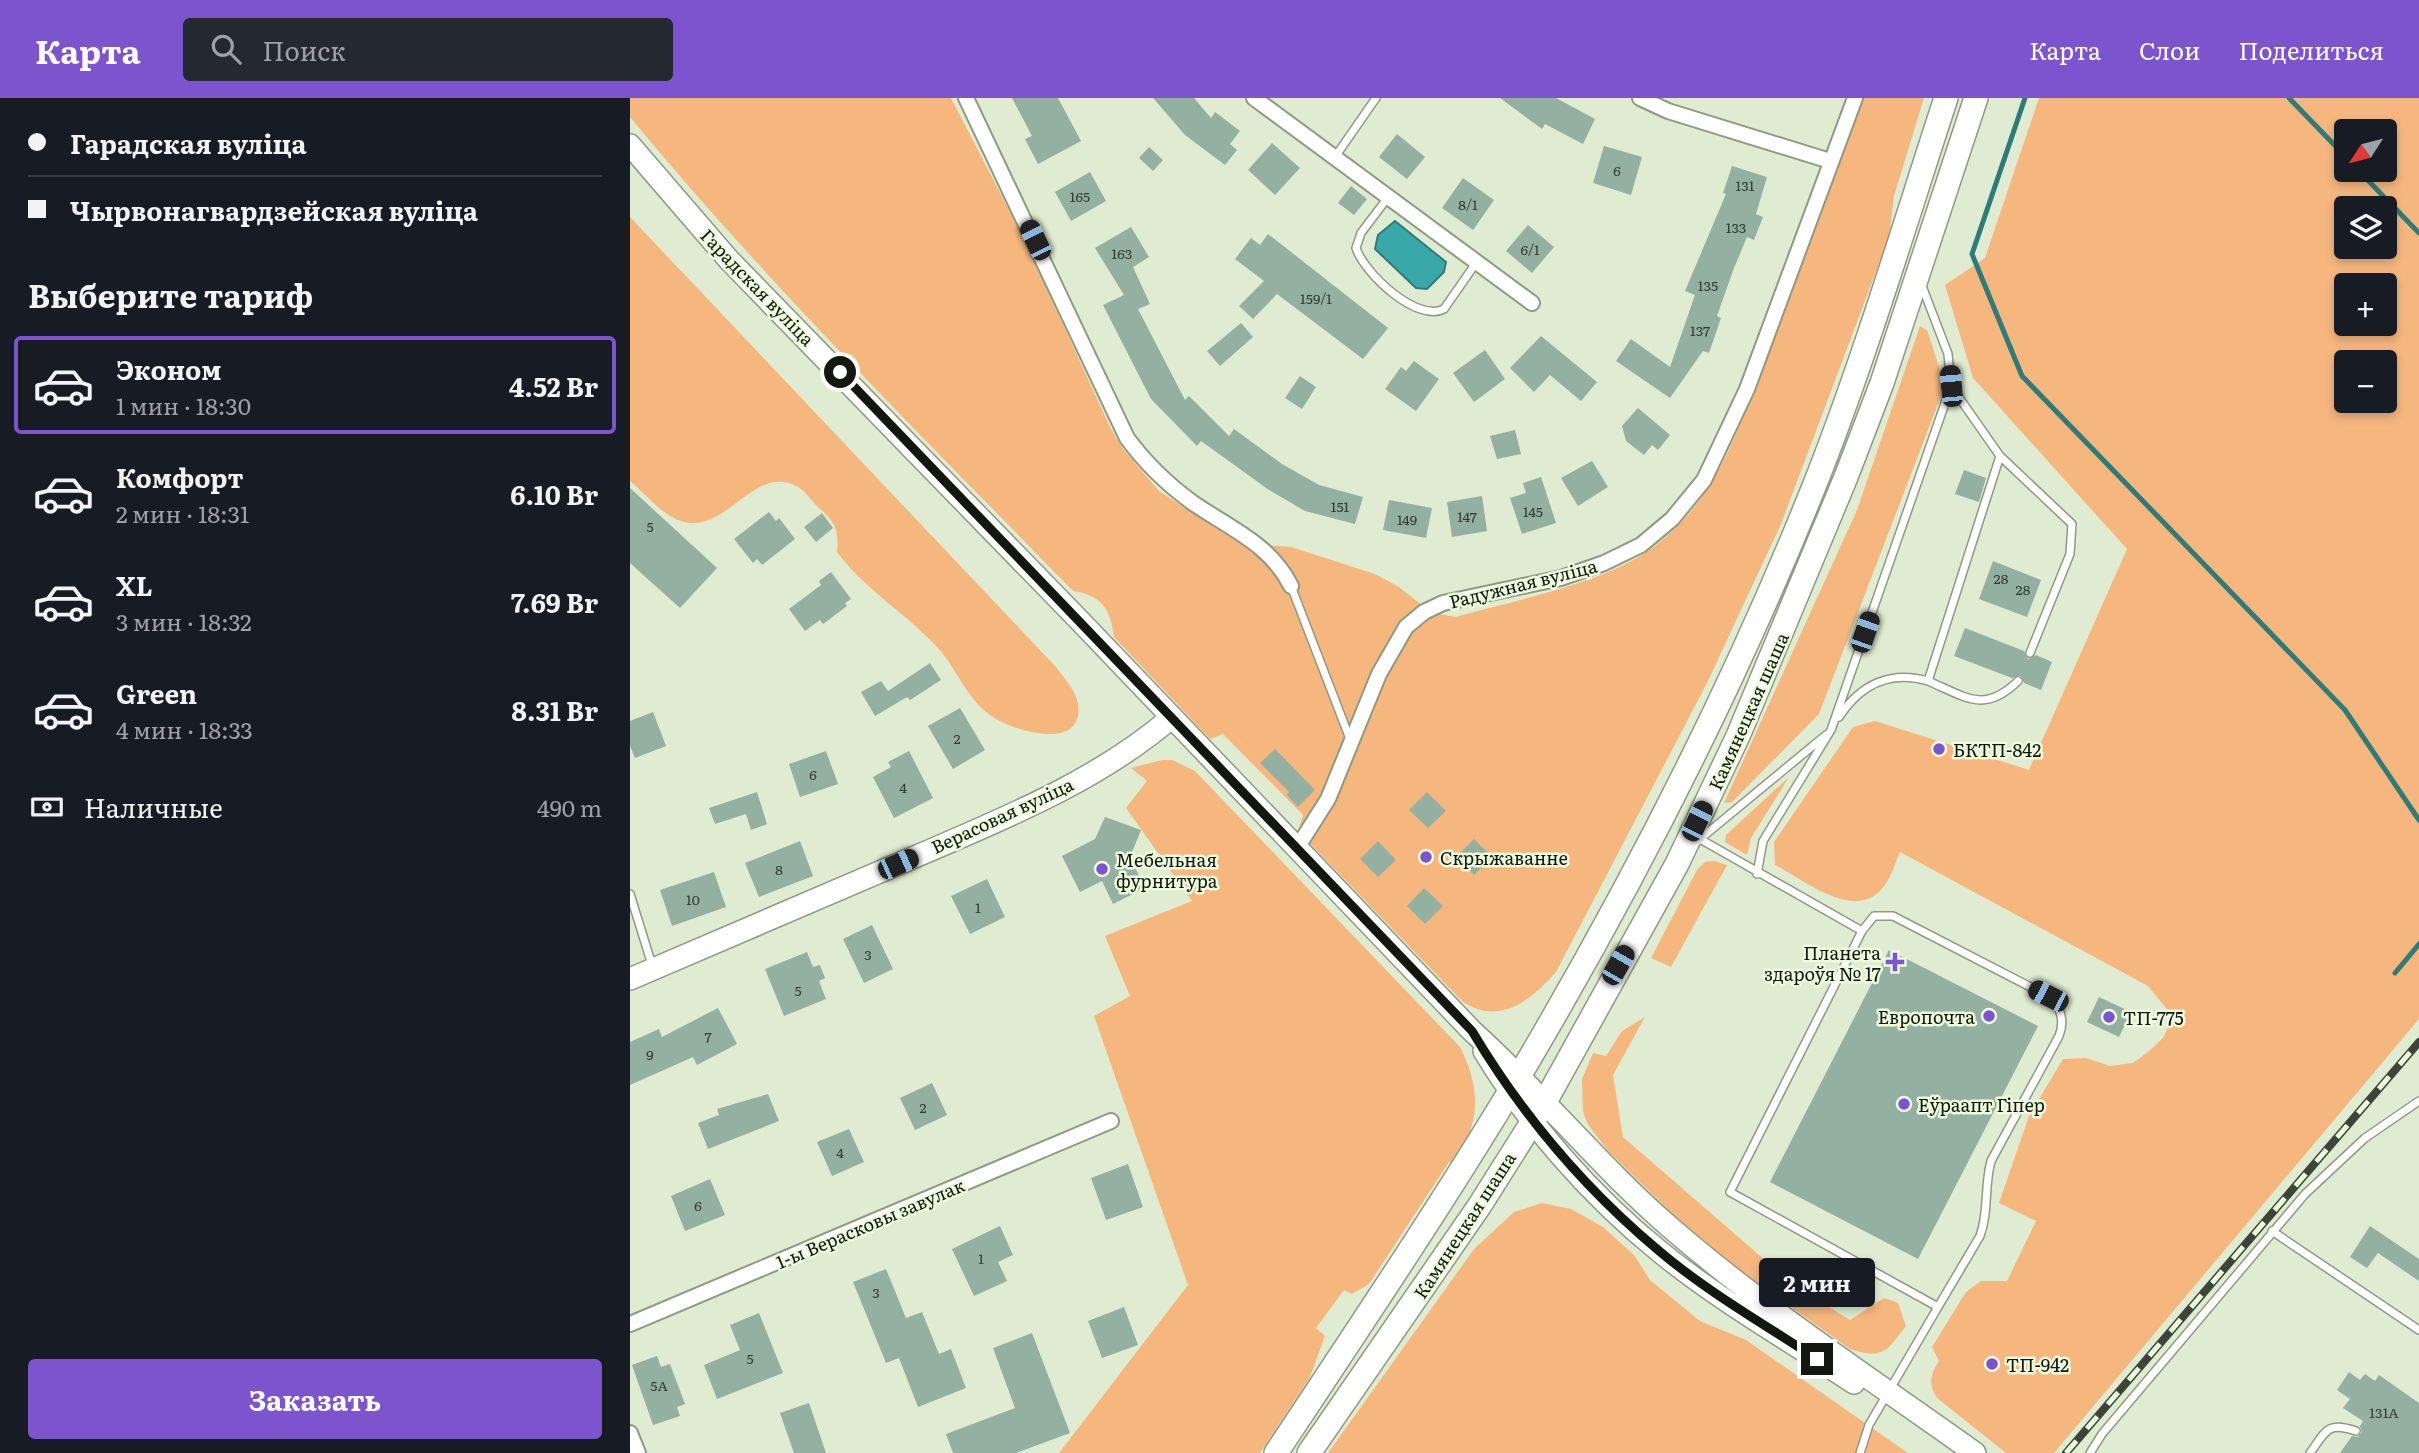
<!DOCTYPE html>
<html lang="ru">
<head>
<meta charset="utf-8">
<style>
  :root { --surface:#171b24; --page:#242831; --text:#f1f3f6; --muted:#9ea1a6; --line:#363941; --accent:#7c55ce }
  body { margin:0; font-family:Literata,serif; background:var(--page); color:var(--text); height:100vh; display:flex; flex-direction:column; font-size:26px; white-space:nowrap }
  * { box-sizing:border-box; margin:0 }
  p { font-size:23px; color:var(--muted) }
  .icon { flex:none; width:38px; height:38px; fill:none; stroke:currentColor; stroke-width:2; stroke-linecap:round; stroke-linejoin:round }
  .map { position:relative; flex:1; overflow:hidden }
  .side { display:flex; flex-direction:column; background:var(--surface); width:630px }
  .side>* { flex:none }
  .hud { display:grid; align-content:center; height:154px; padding:0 28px; background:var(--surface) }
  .needle { width:46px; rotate:234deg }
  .tools { position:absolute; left:1704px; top:21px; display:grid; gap:14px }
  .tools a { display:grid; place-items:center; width:63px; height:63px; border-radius:7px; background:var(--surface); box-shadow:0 4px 10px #0003; font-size:35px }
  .end { position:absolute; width:32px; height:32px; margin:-16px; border:9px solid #13170e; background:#fff; box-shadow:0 0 0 4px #fff }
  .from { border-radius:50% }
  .bubble { position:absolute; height:49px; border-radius:7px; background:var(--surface); box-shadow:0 4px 10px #0003; font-size:23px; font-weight:700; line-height:49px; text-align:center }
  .car { position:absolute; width:21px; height:42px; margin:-21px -10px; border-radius:9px; box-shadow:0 0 5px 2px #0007; background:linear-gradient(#222 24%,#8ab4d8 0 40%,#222 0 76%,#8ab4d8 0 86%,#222 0) }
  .hud b { display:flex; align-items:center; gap:24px; height:66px; font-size:26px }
  .hud b+b { border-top:2px solid var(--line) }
  .hud i { width:18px; height:18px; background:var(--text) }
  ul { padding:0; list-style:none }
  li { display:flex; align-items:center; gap:21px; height:98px; margin:0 14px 10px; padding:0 14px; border:4px solid transparent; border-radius:7px }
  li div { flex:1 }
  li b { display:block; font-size:26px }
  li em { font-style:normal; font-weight:700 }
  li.selected { border-color:var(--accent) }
  li>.icon { width:63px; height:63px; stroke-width:1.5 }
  h2 { padding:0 28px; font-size:32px; line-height:84px }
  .pay { display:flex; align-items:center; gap:18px; height:77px; padding:0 28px; font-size:26px }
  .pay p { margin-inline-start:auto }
  .cta { display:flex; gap:14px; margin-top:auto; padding:14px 28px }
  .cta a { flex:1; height:80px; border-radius:7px; background:var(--accent); color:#fff; font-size:28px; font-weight:700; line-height:80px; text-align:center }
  header { display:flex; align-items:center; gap:42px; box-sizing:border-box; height:98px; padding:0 35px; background:var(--accent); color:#fff }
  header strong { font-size:33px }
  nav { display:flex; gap:38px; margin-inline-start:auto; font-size:24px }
  .search { width:490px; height:63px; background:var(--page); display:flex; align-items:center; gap:18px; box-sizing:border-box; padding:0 24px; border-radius:7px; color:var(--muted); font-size:26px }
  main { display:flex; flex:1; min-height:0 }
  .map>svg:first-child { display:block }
</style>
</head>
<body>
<header>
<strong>Карта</strong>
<div class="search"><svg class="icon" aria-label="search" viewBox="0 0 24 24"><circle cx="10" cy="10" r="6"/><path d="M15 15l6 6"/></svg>Поиск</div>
<nav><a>Карта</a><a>Слои</a><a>Поделиться</a></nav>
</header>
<main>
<section class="side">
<div class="hud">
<b><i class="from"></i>Гарадская вуліца</b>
<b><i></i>Чырвонагвардзейская вуліца</b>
</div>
<h2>Выберите тариф</h2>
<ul>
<li class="selected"><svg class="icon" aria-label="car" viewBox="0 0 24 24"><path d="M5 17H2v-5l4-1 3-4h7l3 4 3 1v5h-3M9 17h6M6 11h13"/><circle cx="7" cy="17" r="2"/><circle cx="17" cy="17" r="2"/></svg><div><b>Эконом</b><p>1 мин · 18:30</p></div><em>4.52 Br</em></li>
<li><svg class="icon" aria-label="car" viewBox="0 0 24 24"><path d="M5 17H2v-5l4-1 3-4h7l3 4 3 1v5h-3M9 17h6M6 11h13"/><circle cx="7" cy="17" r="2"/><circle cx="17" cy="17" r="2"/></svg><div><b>Комфорт</b><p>2 мин · 18:31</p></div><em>6.10 Br</em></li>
<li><svg class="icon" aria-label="car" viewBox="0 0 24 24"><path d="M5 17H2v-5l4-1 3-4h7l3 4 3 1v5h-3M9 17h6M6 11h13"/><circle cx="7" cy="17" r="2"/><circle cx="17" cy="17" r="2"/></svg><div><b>XL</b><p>3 мин · 18:32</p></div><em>7.69 Br</em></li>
<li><svg class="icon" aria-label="car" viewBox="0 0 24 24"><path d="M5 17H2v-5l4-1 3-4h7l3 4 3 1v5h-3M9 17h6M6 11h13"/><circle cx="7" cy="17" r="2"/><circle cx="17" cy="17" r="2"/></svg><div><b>Green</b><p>4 мин · 18:33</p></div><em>8.31 Br</em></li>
</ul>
<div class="pay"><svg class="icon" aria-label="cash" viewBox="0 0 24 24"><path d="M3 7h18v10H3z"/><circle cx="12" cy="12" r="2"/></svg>Наличные<p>490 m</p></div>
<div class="cta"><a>Заказать</a></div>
</section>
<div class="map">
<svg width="1789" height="1355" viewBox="0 0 1789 1355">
  <rect width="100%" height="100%" fill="#dfecd1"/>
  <path fill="#f6b77e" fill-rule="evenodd" d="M 0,0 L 321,0 L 393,139 L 480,329 L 493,351 L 529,393 L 599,438 L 622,446 L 661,449 L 745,476 L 769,489 L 802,515 L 826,519 C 885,502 977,485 1025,448 C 1105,387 1124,281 1155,192 C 1178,127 1207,64 1233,0 L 1294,0 L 1264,98 L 1259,139 L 1151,426 L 1077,585 L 926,874 C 901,902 871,928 833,904 L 668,733 L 673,717 L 593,636 L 580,641 L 484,539 C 481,511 471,497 443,493 C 292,338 137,185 0,19 Z
    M 1409,0 L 1789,0 L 1789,921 L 1424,1355 L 1376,1355 L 1307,1300 C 1298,1286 1300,1277 1309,1263 L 1302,1249 L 1336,1194 L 1351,1183 L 1377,1183 L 1406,1123 L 1369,1105 L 1399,1018 L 1433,961 L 1456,960 L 1480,968 L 1503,965 L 1518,954 L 1533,940 L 1539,927 L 1536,910 L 1518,888 L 1270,754 C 1264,767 1261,782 1250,793 C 1221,822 1173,781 1145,767 L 1144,744 L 1223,629 L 1245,623 L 1399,672 L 1497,451 L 1343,280 L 1315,187 L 1355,160 ZM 1717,33 L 1755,33 L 1755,72 L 1717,72 ZM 1717,110 L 1755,110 L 1755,149 L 1717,149 ZM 1717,187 L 1755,187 L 1755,226 L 1717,226 ZM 1717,264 L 1755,264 L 1755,303 L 1717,303 Z
    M 0,119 L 426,569 C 434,580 446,593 448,606 C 455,655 381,633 360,617 C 337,601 326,570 308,550 C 276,515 235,492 207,454 C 209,430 205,424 187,408 C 181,402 175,393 168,389 C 126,366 102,427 61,425 C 37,424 17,397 0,383 Z
    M 1290,228 L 1297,232 L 1311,275 L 1311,298 L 1189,616 L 1102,704 L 1094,705 L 1227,412 Z
    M 532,662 L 542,662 L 565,673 L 830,949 C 852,993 849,1022 827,1064 L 819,1064 L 739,1186 L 722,1196 L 714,1192 L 686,1230 L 695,1238 L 680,1279 L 630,1355 L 429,1355 L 558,1187 L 464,918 L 500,898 L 475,838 L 562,803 L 496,710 L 517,683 L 501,670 Z
    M 1159,679 L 1121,740 L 1117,757 L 1095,744 L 1096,737 Z
    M 1084,763 L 1097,767 L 1041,869 L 1021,860 L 1067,772 L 1075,764 Z
    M 1015,919 L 983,977 L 993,1039 L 1166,1189 L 1220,1222 L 1254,1200 L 1268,1205 L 1276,1228 C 1257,1253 1253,1262 1220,1251 L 1077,1149 L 978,1053 L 957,1025 L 953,1013 L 952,981 L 963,955 L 976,958 L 992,933 Z
    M 912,1105 L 941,1111 L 973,1129 L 1004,1157 L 1020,1182 L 1070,1223 L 1116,1242 L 1278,1355 L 698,1355 L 844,1151 L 884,1114 Z"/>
  <path fill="#38a8a8" stroke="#2d7c7a" stroke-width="2" d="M 765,123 L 816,164 L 814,174 L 797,191 L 786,190 L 745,151 L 748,137 Z"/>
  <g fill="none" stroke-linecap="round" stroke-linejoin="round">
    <path stroke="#2d7c7a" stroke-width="5" d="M 1395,0 L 1342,156 L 1392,278 L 1715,612 L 1789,722
      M 1659,0 L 1717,60
      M 1728,72 L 1789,135
      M 1765,875 L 1789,846"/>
  </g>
  <path fill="#93b0a1" d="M 382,0 L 428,0 L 451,43 L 408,66 L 395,41 L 402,38 Z
    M 523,0 L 564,0 L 581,20 L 585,14 L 610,33 L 600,46 L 607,52 L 595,67 L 555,37 Z
    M 870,0 L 926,0 L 965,21 L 953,46 L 915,26 L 912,31 Z
    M 767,36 L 795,59 L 777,81 L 749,59 Z
    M 642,45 L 670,70 L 645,97 L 618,72 Z
    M 974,48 L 1012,59 L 1001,97 L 963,85 Z
    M 519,49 L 533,62 L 523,73 L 509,60 Z
    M 1102,68 L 1137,79 L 1126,116 L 1133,119 L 1124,142 L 1117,139 L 1104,170 L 1087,218 L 1091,220 L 1079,255 L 1073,253 L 1040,300 L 986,263 L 1001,241 L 1040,269 L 1065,197 L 1055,193 L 1096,96 L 1093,95 Z
    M 460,74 L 476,103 L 441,123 L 425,94 Z
    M 833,80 L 864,102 L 843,132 L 812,110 Z
    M 721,88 L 737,101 L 724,117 L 708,105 Z
    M 898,127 L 924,149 L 902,175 L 876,153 Z
    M 501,129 L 519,159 L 503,169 L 520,206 L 508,211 L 555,302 L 559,298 L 599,338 L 604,331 L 652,366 L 689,387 L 733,399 L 725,426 L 675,413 L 639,392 L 571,343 L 567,348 L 521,301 L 473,207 L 494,197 L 465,150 Z
    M 638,136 L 758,230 L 733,261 L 647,196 L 623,221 L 609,208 L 634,183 L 605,161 L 621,140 L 630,147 Z
    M 611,225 L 623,239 L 590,268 L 577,253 Z
    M 911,238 L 967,284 L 951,303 L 920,277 L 904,294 L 880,270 Z
    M 855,252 L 875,281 L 844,304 L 823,275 Z
    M 784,263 L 809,281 L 786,313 L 755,291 L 771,269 L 776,273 Z
    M 670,278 L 686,289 L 672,311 L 655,300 Z
    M 1008,310 L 1040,337 L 1028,352 L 1022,347 L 1014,357 L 996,343 L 992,328 Z
    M 885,332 L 891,356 L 867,361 L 860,338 Z
    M 962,363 L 978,389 L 948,408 L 931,380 Z
    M 1334,372 L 1356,380 L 1349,404 L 1325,396 Z
    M 911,379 L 926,425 L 892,436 L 880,400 L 896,395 L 893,385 Z
    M 0,390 L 87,470 L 50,510 L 0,465 Z
    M 852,398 L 857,433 L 822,439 L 817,404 Z
    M 759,402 L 802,410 L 796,440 L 753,432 Z
    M 139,414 L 146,423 L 149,420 L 165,441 L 132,467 L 127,461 L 123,465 L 104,441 Z
    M 192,415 L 203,430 L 186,444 L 174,429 Z
    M 1363,463 L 1411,482 L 1397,519 L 1349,501 Z
    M 201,474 L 221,501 L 215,505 L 217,508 L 193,526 L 190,522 L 175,533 L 159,511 L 191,487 L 189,483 Z
    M 1335,530 L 1394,553 L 1398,561 L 1406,557 L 1422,564 L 1411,592 L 1394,585 L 1391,578 L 1382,580 L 1324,558 Z
    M 300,565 L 311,582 L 280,602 L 277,599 L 245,618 L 231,594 L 251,583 L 258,593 Z
    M 330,610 L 355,652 L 323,671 L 298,628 Z
    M 23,614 L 36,648 L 5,660 L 0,648 L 0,623 Z
    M 645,651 L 685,692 L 668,709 L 657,697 L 659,694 L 630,665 Z
    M 196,653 L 208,686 L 170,699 L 159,666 Z
    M 279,653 L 303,700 L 264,720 L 243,679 L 261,669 L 258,664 Z
    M 127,694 L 137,726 L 121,732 L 116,716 L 85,726 L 79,710 Z
    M 797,694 L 816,713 L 798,730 L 779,712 Z
    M 475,719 L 511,732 L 500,759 L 515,790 L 483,806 L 472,783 L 450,794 L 432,758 L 465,741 Z
    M 844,741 L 862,759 L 844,777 L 826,759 Z
    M 170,743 L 183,778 L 129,799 L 115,765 Z
    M 748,743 L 766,762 L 748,779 L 730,761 Z
    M 84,774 L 96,809 L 42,828 L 30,792 Z
    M 357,781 L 375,819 L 340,836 L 321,798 Z
    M 794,790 L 813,808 L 795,826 L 777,808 Z
    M 242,827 L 263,871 L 234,885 L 213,841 Z
    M 1259,852 L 1408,928 L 1288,1161 L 1140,1084 Z
    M 177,854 L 183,869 L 190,867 L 195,880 L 189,883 L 196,901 L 154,918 L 135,871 Z
    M 1469,899 L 1501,914 L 1489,939 L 1457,924 Z
    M 88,910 L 107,946 L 67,967 L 63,959 L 0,987 L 0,944 L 29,931 L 32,939 Z
    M 302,985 L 317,1017 L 285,1032 L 270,1000 Z
    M 138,996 L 149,1023 L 78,1051 L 68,1025 L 89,1017 L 87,1011 Z
    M 219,1031 L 234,1064 L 202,1078 L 187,1044 Z
    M 498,1066 L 513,1109 L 476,1122 L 461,1080 Z
    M 80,1081 L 95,1117 L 55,1133 L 41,1098 Z
    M 370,1128 L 383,1157 L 368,1164 L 377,1183 L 344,1198 L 322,1151 Z
    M 1740,1128 L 1789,1161 L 1789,1183 L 1748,1155 L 1737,1170 L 1720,1159 Z
    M 256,1171 L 276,1220 L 292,1214 L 309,1256 L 321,1251 L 336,1290 L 288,1309 L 269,1260 L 256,1265 L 223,1184 Z
    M 494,1209 L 508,1247 L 472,1260 L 458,1223 Z
    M 129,1215 L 153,1275 L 87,1301 L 74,1267 L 110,1252 L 100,1227 Z
    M 402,1235 L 440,1335 L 386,1355 L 323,1355 L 316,1336 L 385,1310 L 363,1250 Z
    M 27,1258 L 31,1269 L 40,1266 L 55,1306 L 47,1309 L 50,1318 L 23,1327 L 2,1267 Z
    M 1719,1274 L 1730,1282 L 1735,1276 L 1745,1283 L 1749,1277 L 1789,1305 L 1789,1355 L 1710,1355 L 1722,1338 L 1728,1339 L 1732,1334 L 1730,1328 L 1733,1323 L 1713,1310 L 1720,1301 L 1707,1292 Z
    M 179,1305 L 196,1355 L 164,1355 L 150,1315 Z"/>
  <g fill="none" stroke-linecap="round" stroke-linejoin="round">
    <defs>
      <path id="lane" d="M 705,59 L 746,0
        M 759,98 L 731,135 L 726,150 C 734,175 787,225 814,211 L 846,165
        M 1370,358 L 1442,426 L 1440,456 L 1400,555
        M 661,488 L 720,641
        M 1298,583 C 1336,599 1354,616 1388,583
        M 1209,619 C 1230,587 1260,572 1298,583 L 1370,358 L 1321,288
        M 1070,741 L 1196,637
        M 1064,747 L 1070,741 L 1232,833 L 1100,1094 L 1308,1209 L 1239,1327 L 1230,1355
        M 1127,776 L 1133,743 L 1201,632 L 1321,288 L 1318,256 L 1292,188
        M 0,796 L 22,867
        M 1232,833 L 1244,818 L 1263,818 L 1418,898 C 1431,908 1435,923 1429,938 L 1361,1063 C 1354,1088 1359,1114 1350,1138 L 1308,1209
        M 1642,1133 L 1789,1232
        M 1460,1355 L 1472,1336 L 1675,1096 L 1735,1040 L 1789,1003
        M 1680,1355 C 1696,1333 1697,1323 1726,1333"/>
      <path id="street" d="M 336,0 L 497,340 C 516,366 537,386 563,405 C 601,431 640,446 661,488
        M 624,0 L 902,205
        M 1010,0 L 1038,13 L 1200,63
        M 667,750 L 698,701 L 749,576 L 776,529 L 794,514 L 813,505 L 931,480 L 974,465 L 1011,447 L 1042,421 L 1074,382 L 1117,291 L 1225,0
        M 0,1226 L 481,1023
        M 0,1335 L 8,1355"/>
      <path id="secondary" d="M 0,47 L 99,162 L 451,524 L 842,933 C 912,996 970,1069 1042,1131 C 1137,1213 1243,1282 1345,1355
        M 0,881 C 93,841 186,801 280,761 C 370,722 467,684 542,619
        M 854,953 C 899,1027 961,1098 1029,1153 C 1090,1203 1159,1242 1224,1285"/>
      <path id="primary" d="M 646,1355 C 726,1234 807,1114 882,990 C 999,794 1105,588 1189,376 C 1237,253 1275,125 1316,0
        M 679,1355 L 850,1107 L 915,1004 L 1047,766 L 1108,638 L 1216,379 L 1252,285 L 1346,0"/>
    </defs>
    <use href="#lane" stroke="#8e9a81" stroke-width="10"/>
    <use href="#street" stroke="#8e9a81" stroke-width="18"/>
    <use href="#secondary" stroke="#8e9a81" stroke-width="24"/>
    <use href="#primary" stroke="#8e9a81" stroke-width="26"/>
    <use href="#lane" stroke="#fff" stroke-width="7"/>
    <use href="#street" stroke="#fff" stroke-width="14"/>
    <use href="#secondary" stroke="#fff" stroke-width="21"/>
    <use href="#primary" stroke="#fff" stroke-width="23"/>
    <defs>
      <path id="rail" d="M 1436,1355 L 1789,944"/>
    </defs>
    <use href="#rail" stroke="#3e4437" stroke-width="8"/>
    <use href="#rail" stroke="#ecfade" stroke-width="5" stroke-dasharray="16" stroke-linecap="butt"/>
  </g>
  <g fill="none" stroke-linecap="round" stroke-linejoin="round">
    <path stroke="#13170e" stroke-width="9" d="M 210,274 L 842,933 C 891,1015 954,1090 1028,1152 C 1076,1193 1134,1226 1187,1261"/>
  </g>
  <g fill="#7c55ce" stroke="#ecfade" stroke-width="2.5">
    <circle cx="1309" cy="651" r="7"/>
    <circle cx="796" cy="759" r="7"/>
    <circle cx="472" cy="771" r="7"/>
    <path d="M1261.5 853.5h7v7h7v7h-7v7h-7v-7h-7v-7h7z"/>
    <circle cx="1359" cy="918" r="7"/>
    <circle cx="1479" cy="919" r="7"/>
    <circle cx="1274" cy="1006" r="7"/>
    <circle cx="1362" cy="1266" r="7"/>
  </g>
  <g text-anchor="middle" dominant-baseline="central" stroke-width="5" stroke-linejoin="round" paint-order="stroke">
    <g font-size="14" fill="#333d33">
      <text x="987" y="72">6</text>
      <text x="1115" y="87">131</text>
      <text x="450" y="98">165</text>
      <text x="838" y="106">8/1</text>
      <text x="1106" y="129">133</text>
      <text x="900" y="151">6/1</text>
      <text x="492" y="155">163</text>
      <text x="1078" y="187">135</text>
      <text x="686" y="200">159/1</text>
      <text x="1070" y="232">137</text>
      <text x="710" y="408">151</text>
      <text x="903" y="413">145</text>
      <text x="837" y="418">147</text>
      <text x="777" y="421">149</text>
      <text x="20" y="428">5</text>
      <text x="1371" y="480">28</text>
      <text x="1393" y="491">28</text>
      <text x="327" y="640">2</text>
      <text x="183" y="676">6</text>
      <text x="273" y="689">4</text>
      <text x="149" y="771">8</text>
      <text x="63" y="801">10</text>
      <text x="348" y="809">1</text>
      <text x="238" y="856">3</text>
      <text x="168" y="892">5</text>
      <text x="78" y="938">7</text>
      <text x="20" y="956">9</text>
      <text x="293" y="1009">2</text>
      <text x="210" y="1054">4</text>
      <text x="68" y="1107">6</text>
      <text x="351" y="1160">1</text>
      <text x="246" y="1194">3</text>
      <text x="120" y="1260">5</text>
      <text x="29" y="1287">5А</text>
      <text x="1754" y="1314">131А</text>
    </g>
    <g font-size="18" fill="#13170e" stroke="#ecfade">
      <text transform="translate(128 189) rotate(46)">Гарадская вуліца</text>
      <text transform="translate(893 485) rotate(-14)">Радужная вуліца</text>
      <text transform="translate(1118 613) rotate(-66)">Камянецкая шаша</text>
      <text transform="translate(372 717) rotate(-25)">Верасовая вуліца</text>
      <text transform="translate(240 1125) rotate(-23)">1-ы Верасковы завулак</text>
      <text transform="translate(834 1127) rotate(-57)">Камянецкая шаша</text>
    </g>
    <g font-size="18" fill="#13170e" stroke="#ecfade" text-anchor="start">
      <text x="1323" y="651">БКТП-842</text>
      <text x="810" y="759">Скрыжаванне</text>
      <text x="486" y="761">Мебельная<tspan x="486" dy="21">фурнитура</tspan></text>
      <text x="1251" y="854" text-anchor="end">Планета<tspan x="1251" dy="21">здароўя № 17</tspan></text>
      <text x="1345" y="918" text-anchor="end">Европочта</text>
      <text x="1493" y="919">ТП-775</text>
      <text x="1288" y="1006">Еўраапт Гіпер</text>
      <text x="1376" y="1266">ТП-942</text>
    </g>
  </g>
</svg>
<div class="tools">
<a><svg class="needle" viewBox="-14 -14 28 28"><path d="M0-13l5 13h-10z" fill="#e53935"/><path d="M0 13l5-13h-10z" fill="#9ea1a6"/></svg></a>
<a><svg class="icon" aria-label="layers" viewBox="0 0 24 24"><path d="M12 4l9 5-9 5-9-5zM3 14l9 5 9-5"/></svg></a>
<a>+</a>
<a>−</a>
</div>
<i class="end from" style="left:210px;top:274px"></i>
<i class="end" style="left:1187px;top:1261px"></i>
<div class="bubble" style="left:1129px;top:1160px;width:116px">2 мин</div>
<i class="car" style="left:405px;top:142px;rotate:334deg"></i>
<i class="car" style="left:1321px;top:288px;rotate:355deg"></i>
<i class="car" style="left:1235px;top:534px;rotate:19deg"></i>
<i class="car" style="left:1067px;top:723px;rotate:26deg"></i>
<i class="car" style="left:268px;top:766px;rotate:66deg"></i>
<i class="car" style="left:988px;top:867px;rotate:30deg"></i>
<i class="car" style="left:1418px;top:898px;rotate:297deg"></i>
</div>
</main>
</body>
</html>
